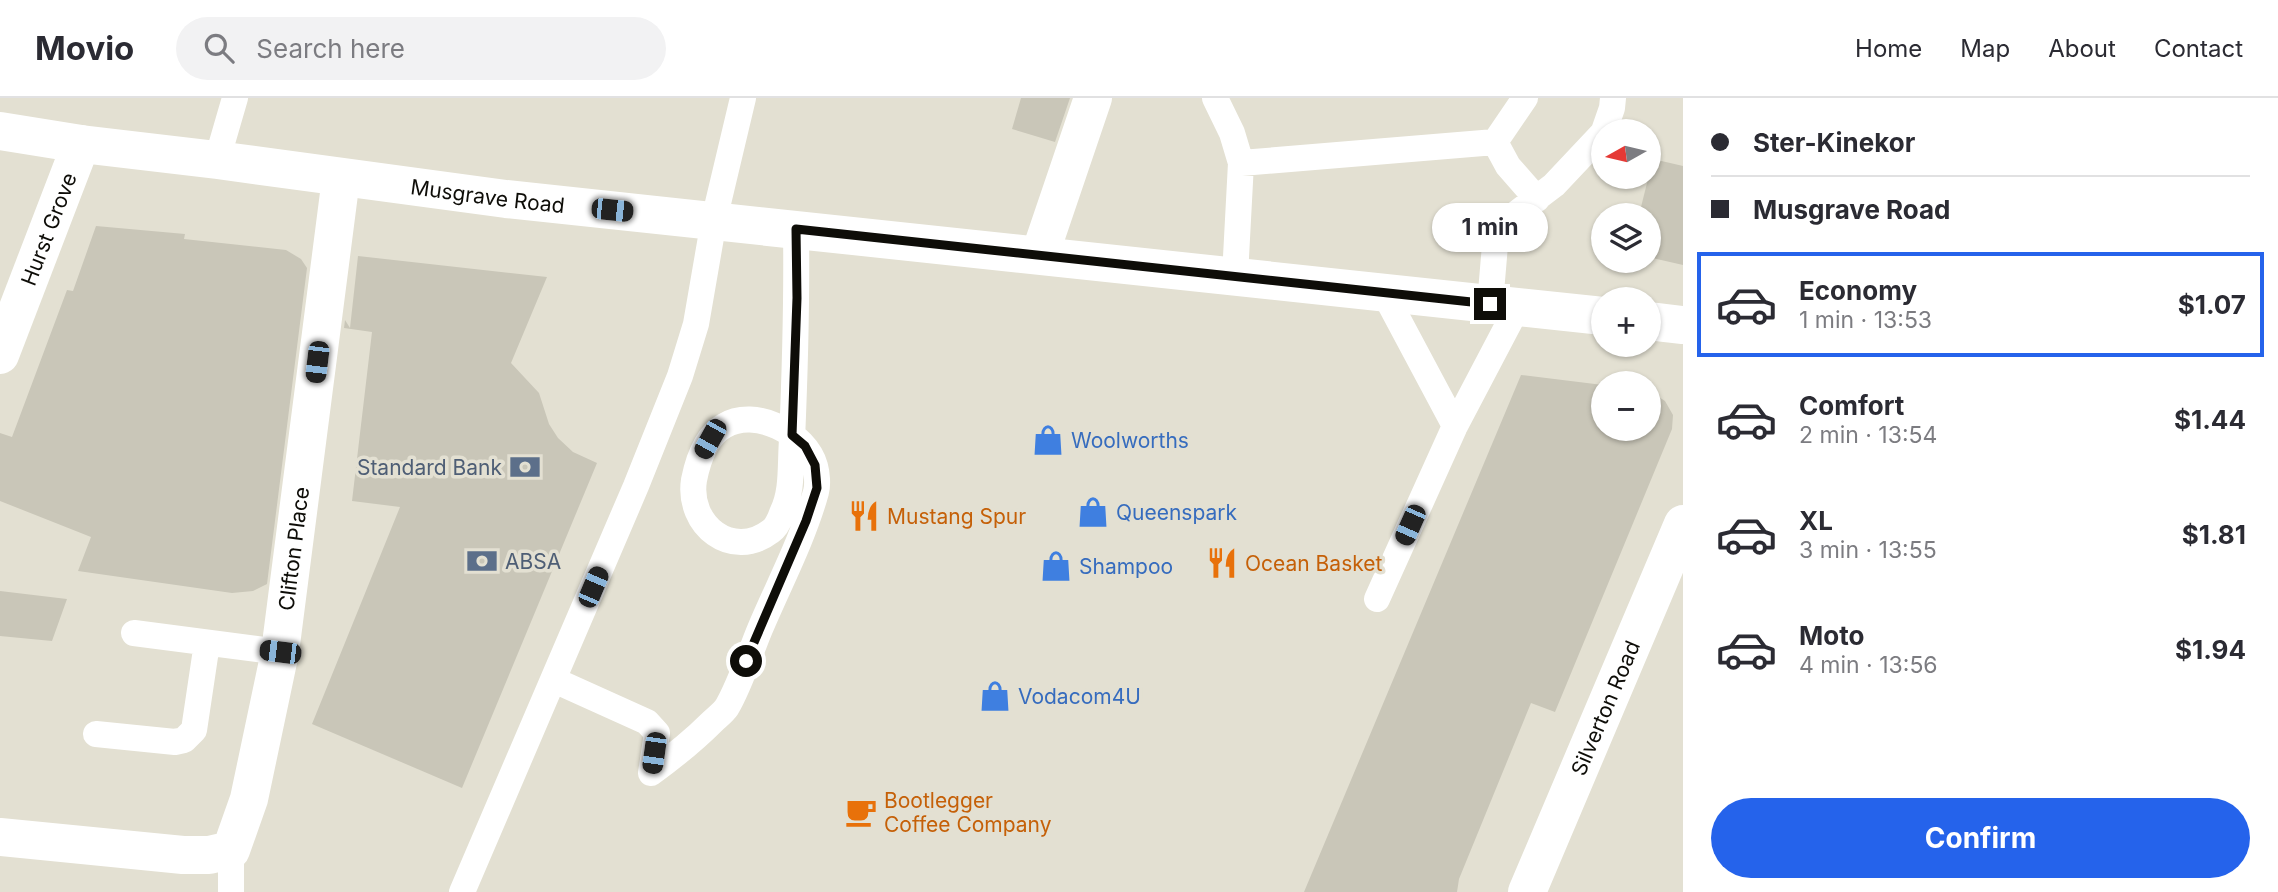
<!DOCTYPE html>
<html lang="en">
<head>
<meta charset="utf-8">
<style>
  :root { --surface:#fff; --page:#f2f2f3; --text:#2b2b33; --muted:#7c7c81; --line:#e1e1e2; --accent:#2563eb }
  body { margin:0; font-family:Inter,sans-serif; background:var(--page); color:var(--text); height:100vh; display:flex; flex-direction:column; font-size:26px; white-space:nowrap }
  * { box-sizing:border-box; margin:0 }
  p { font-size:23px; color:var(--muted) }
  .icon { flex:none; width:38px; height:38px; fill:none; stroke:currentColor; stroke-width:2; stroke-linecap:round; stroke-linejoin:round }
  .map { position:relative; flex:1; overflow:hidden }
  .sheet { display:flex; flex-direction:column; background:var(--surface); width:595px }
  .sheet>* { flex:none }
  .top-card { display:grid; align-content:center; height:154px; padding:0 28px; background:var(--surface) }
  .needle { width:46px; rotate:262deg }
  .buttons { position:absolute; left:1591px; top:21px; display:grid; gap:14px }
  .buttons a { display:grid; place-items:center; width:70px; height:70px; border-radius:50%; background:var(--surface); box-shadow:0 2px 5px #0004; font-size:35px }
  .end { position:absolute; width:32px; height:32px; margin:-16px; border:9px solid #0e0d08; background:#fff; box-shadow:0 0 0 4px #fff }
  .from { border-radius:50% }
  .bubble { position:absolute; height:49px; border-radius:24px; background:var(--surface); box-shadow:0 2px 5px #0004; font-size:23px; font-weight:700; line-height:49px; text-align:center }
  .car { position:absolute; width:21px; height:42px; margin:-21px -10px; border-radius:9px; box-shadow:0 0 5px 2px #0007; background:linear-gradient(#222 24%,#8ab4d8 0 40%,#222 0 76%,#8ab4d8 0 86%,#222 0) }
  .top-card b { display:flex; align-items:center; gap:24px; height:66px; font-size:26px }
  .top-card b+b { border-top:2px solid var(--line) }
  .top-card i { width:18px; height:18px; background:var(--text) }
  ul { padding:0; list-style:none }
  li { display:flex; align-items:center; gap:21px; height:105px; margin:0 14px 10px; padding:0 14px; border:4px solid transparent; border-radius:0px }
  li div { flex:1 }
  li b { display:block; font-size:26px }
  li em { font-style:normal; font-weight:700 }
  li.on { border-color:var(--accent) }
  li>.icon { width:63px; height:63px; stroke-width:1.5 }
  .button { display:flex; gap:14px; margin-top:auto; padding:14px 28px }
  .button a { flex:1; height:80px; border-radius:42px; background:var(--accent); color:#fff; font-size:28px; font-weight:700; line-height:80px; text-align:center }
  header { display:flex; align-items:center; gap:42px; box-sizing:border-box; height:98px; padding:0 35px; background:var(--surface); border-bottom:2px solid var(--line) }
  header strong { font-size:33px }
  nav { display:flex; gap:38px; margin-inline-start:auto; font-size:24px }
  .search { width:490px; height:63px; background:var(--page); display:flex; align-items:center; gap:18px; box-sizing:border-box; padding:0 24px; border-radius:38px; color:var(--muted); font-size:26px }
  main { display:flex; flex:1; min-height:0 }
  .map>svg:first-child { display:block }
</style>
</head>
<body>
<header>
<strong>Movio</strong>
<div class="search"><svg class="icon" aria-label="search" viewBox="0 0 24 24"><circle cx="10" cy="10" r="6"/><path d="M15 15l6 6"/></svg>Search here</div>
<nav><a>Home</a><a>Map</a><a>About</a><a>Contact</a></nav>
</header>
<main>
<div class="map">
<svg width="1683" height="794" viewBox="0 0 1683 794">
  <rect width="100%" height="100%" fill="#e3e0d2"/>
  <path fill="#c9c6b8" d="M 1021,0 L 1070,0 L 1055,44 L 1012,31 Z
    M 1653,61 L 1683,68 L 1683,167 L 1648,159 L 1648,117 L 1639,117 Z
    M 96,128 L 185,136 L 184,141 L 286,152 L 301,161 L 307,170 L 267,486 L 253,493 L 232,495 L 78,473 L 91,439 L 0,403 L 0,335 L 12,339 L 67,192 L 73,193 Z
    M 358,158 L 547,179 L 511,265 L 539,295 L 549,326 L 558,340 L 573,354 L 597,365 L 462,690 L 312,626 L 400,409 L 352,403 L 372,234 L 344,230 L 345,222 L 350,230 Z
    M 1521,277 L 1603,287 L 1603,331 L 1648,331 L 1648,292 L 1665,303 L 1673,317 L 1672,331 L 1555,614 L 1531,605 L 1459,781 L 1457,794 L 1304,794 Z
    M 0,493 L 67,501 L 52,543 L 0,538 Z"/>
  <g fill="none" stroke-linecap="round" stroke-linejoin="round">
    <path stroke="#fff" stroke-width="26" d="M 1215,0 L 1232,35 L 1241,65 L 1235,178
      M 1604,33 L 1612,10 L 1613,0
      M 1495,44 L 1508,68 L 1537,101
      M 1495,44 L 1525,0
      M 217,62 L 235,0
      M 1241,65 L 1495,44
      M 1383,193 L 1455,328
      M 1490,206 L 1495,147 L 1499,134 L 1513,118 L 1554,87 L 1603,35
      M 1377,501 L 1455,328 L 1518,208
      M 134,535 L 280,554
      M 565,587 L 647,624 L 657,635 L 651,675
      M 96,636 L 175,644 L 184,642 L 194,632 L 207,545
      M 651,675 C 673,659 693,643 712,624 C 717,619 723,615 727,609 C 740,587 750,555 760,531 C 779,486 803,441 816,394 C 818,387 817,375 815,368 C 806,335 755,309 724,328 C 706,338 698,362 694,382 C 687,427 732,463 771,433 C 776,430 780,421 782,415 C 793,394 790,366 792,342 C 795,272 797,201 796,131
      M 231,794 L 231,752
      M 462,794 L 636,388 L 680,278 L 696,226 L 714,122 L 743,0"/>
    <g stroke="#fff" stroke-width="38">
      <path d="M 1040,156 L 1093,0"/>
      <path id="s1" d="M 0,257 L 81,46"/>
      <path id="s2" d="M 0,739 L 183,757 L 209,757 L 231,752 L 249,701 L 280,554 L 341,80"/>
      <path id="s3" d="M 1527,794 L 1683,426"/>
    </g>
    <g stroke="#fff" stroke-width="38">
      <path id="s4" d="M 0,33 L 81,46 L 217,62 L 506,101 L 1603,218"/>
      <path d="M 1648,223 L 1683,227"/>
    </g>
  </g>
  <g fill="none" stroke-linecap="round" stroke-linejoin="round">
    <path stroke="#0e0d08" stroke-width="9" d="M 746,563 L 806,423 L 817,390 L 815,367 L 805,348 L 792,337 L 797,200 L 796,131 L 1490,206"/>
  </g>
  <defs>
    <symbol id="shop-bare" viewBox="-9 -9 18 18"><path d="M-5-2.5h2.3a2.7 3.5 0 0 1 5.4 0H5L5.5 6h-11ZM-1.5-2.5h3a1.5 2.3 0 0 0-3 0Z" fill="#3f7fe0" stroke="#e3e0d2" stroke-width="2.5" paint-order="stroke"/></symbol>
    <symbol id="bank-bare" viewBox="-9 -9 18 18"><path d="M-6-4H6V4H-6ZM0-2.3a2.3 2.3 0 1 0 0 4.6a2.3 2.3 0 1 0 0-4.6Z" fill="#5c6f8a" stroke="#e3e0d2" stroke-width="2.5" paint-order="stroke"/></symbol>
    <symbol id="restaurant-bare" viewBox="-9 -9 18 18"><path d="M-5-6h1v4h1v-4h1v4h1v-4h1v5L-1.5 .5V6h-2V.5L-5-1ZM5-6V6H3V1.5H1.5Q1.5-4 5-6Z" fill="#e8710a" stroke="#e3e0d2" stroke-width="2.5" paint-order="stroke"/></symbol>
    <symbol id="cafe-bare" viewBox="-9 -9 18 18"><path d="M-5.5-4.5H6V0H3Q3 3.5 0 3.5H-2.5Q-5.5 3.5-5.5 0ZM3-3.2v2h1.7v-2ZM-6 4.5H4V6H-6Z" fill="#e8710a" stroke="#e3e0d2" stroke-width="2.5" paint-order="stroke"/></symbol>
  </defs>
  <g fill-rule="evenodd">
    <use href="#shop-bare" x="1026" y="320" width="44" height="44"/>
    <use href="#bank-bare" x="503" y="347" width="44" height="44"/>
    <use href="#shop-bare" x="1071" y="392" width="44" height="44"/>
    <use href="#restaurant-bare" x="842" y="396" width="44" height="44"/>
    <use href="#bank-bare" x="460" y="441" width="44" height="44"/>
    <use href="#restaurant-bare" x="1200" y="443" width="44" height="44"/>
    <use href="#shop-bare" x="1034" y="446" width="44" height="44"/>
    <use href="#shop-bare" x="973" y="576" width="44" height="44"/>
    <use href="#cafe-bare" x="839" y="692" width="44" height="44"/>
  </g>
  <g text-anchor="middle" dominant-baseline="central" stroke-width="7" stroke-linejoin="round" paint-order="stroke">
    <g font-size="21" fill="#0e0d08" stroke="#e3e0d2">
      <text stroke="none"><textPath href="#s4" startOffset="492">Musgrave Road</textPath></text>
      <text stroke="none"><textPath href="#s1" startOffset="135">Hurst Grove</textPath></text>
      <text stroke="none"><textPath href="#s2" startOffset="541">Clifton Place</textPath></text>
      <text stroke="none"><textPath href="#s3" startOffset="200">Silverton Road</textPath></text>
    </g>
    <g font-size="21" fill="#366cbe" stroke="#e3e0d2" text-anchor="start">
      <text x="1071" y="342">Woolworths</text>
      <text x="1116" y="414">Queenspark</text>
      <text x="1079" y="468">Shampoo</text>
      <text x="1018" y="598">Vodacom4U</text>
    </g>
    <g font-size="21" fill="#4e5e75" stroke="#e3e0d2" text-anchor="end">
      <text x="502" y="369">Standard Bank</text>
      <text x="505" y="463" text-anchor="start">ABSA</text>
    </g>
    <g font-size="21" fill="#c56008" stroke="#e3e0d2" text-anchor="start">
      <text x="887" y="418">Mustang Spur</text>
      <text x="1245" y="465">Ocean Basket</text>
      <text x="884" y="702">Bootlegger<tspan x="884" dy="24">Coffee Company</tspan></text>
    </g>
  </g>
</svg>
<div class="buttons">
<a><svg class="needle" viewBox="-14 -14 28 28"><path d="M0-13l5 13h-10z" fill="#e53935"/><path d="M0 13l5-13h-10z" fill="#7c7c81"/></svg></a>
<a><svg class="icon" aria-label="layers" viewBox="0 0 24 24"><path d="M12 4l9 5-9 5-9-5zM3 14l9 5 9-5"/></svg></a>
<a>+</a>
<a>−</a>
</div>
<i class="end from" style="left:746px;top:563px"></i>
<i class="end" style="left:1490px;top:206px"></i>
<div class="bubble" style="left:1432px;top:105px;width:116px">1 min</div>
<i class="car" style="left:612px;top:112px;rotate:96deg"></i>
<i class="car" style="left:317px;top:264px;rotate:187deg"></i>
<i class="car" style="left:710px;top:341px;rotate:209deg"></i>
<i class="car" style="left:1410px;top:427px;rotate:204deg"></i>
<i class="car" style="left:593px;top:489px;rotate:23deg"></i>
<i class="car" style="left:280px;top:554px;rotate:277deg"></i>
<i class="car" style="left:654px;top:655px;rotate:188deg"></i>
</div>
<section class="sheet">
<div class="top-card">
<b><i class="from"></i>Ster-Kinekor</b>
<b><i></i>Musgrave Road</b>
</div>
<ul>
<li class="on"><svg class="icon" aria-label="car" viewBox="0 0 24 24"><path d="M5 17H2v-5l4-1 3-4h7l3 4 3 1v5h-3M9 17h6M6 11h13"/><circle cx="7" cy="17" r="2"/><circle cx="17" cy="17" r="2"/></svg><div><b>Economy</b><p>1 min · 13:53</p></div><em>$1.07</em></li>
<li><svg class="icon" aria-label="car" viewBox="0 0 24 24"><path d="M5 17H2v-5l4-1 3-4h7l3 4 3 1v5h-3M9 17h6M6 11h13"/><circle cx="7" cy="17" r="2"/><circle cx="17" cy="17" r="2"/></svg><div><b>Comfort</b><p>2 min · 13:54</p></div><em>$1.44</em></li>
<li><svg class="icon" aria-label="car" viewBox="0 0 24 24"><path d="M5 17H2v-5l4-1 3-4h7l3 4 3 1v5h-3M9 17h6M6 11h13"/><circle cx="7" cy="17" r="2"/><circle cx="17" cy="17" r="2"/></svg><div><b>XL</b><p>3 min · 13:55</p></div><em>$1.81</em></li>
<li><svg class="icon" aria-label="car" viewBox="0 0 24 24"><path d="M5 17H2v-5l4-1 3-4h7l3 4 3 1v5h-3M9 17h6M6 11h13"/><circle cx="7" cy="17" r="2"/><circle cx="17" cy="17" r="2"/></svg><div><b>Moto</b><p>4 min · 13:56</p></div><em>$1.94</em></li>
</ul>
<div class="button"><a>Confirm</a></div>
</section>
</main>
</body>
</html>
